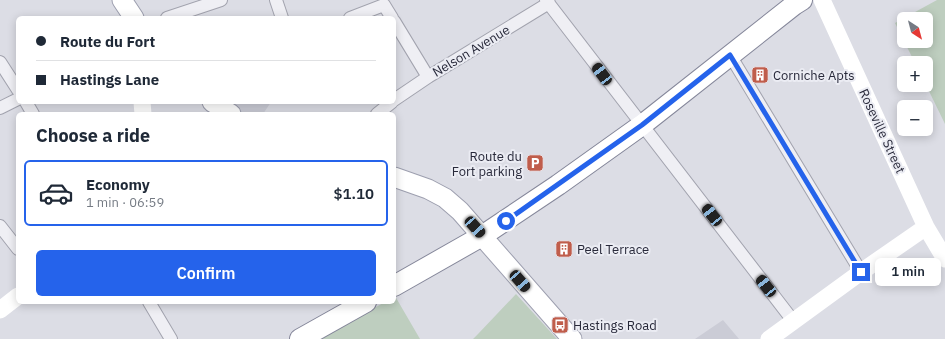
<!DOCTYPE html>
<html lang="en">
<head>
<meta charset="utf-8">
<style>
  :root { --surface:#fff; --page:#f6f6f7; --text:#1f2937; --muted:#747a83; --line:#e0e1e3; --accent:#2563eb }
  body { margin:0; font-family:"IBM Plex Sans",sans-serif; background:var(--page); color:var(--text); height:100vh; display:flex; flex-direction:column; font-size:15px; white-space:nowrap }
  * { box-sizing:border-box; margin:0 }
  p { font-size:13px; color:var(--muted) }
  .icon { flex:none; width:22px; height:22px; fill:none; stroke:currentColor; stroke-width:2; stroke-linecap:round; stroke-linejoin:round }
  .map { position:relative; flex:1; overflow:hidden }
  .details { position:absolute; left:16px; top:112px; width:380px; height:192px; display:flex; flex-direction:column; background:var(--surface); border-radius:6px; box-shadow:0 2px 10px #0003 }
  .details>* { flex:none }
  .banner { position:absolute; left:16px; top:16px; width:380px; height:88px; border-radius:6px; box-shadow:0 2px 10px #0003; display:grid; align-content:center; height:88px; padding:0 20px; background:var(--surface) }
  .needle { width:26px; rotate:144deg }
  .tools { position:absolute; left:897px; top:12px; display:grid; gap:8px }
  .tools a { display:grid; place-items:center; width:36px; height:36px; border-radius:6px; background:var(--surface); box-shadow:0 2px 10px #0003; font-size:20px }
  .end { position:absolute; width:18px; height:18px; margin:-9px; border:5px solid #2563eb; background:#fff; box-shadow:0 0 0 2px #fff }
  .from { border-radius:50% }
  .bubble { position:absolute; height:28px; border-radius:6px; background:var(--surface); box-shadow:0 2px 10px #0003; font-size:13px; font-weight:600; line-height:28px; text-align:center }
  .car { position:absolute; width:12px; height:24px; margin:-12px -6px; border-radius:5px; box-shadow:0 0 3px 1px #0007; background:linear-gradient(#222 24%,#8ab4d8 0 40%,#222 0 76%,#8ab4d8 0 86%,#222 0) }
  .banner b { display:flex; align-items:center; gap:14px; height:38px; font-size:15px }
  .banner b+b { border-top:1px solid var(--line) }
  .banner i { width:10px; height:10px; background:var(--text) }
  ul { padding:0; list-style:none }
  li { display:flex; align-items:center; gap:12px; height:66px; margin:0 8px 6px; padding:0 12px; border:2px solid var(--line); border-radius:6px }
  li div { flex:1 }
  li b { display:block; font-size:15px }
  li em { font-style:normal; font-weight:600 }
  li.current { border-color:var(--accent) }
  li>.icon { width:36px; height:36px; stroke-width:1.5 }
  h2 { padding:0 20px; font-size:18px; line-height:48px }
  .primary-button { display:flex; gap:8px; margin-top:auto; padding:8px 20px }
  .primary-button a { flex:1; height:46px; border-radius:6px; background:var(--accent); color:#fff; font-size:16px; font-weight:600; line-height:46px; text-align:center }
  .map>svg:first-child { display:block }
</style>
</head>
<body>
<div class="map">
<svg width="945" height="339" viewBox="0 0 945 339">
  <rect width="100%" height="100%" fill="#dcdde5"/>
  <path fill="#cbccd6" d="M 223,102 L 271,102 L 263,114 L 244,114 Z
    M 723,320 L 739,339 L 695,339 Z"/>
  <path fill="#becebf" d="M 937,0 L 945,0 L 945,124 L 926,85 L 926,63 L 915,63 L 904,41 L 926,41 L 926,19 L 904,19 L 904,41 L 895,23 Z
    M 516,294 L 557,339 L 473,339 L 478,334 Z
    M 395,296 L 420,339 L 318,339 L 385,302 L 394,302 L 394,297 Z"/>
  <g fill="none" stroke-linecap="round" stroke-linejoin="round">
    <defs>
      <path id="minor" d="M 276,0 L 282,18
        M 546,0 L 794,322
        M 167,18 L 221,0
        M 350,18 L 384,5 L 392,18
        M 394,21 L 428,77
        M 730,55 L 861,272
        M 0,62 L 18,90
        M 394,100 L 428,77 L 549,3
        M 26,102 L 33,114
        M 0,108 L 18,99
        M 377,114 L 392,102
        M 0,226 L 18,249
        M 149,302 L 171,339"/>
      <path id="primary" d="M 122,0 L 134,18
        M 212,102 L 231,114
        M 394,177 L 428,189 L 445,198 L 460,211 L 572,339"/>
      <path id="trunk" d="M 394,286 L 482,236 L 558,185 L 642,125 L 794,5 L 802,0
        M 300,339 L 366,302"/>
    </defs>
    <use href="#minor" stroke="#a2a3ae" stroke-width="14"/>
    <use href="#primary" stroke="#9d9faf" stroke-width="21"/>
    <use href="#trunk" stroke="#85879a" stroke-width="22"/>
    <use href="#minor" stroke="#efeff4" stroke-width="12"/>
    <path stroke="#fff" stroke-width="17" d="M 822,0 L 926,227 L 945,259
      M 142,102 L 143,114
      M 0,310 L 18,296
      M 769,339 L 861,272 L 926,227"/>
    <use href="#primary" stroke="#fff" stroke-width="19"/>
    <use href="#trunk" stroke="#fff" stroke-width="20"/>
  </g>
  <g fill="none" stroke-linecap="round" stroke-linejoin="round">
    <path stroke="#2563eb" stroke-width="5" d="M 506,221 L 642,125 L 730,55 L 861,272"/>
  </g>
  <defs>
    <symbol id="building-square" viewBox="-11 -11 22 22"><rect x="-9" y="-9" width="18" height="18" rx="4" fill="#c05d4b" stroke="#ebecf3"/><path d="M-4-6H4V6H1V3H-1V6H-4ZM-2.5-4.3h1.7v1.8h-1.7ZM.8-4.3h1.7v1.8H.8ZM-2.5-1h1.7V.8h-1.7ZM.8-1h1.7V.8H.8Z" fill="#fff"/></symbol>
    <symbol id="parking-square" viewBox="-11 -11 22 22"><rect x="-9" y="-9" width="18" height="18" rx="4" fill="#c05d4b" stroke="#ebecf3"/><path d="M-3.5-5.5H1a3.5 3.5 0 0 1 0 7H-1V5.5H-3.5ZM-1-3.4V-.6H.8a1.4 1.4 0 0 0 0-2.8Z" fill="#fff"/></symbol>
    <symbol id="bus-square" viewBox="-11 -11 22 22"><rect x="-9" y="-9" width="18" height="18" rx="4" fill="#c05d4b" stroke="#ebecf3"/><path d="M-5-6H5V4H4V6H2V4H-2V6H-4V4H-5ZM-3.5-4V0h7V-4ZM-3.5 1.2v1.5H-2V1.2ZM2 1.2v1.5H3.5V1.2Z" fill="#fff"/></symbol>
  </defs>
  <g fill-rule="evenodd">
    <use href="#building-square" x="750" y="65" width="20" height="20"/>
    <use href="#parking-square" x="525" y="153" width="20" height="20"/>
    <use href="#building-square" x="554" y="239" width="20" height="20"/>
    <use href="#bus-square" x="550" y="315" width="20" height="20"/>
  </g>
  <g text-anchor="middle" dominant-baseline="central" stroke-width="4" stroke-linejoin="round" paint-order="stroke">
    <g font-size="13" fill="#28293a" stroke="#ebecf3">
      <text transform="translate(471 51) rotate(-31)">Nelson Avenue</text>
      <text transform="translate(882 131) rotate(65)">Roseville Street</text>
    </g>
    <g font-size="13" fill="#28293a" stroke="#ebecf3" text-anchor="start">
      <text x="773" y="75">Corniche Apts</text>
      <text x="522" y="156" text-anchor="end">Route du<tspan x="522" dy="15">Fort parking</tspan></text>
      <text x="577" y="249">Peel Terrace</text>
      <text x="573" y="325">Hastings Road</text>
    </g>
  </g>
</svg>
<div class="tools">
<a><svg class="needle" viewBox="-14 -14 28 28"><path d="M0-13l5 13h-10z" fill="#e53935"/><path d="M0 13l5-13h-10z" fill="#747a83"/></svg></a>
<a>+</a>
<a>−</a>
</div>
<i class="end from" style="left:506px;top:221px"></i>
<i class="end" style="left:861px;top:272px"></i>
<div class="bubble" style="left:875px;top:258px;width:66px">1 min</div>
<i class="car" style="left:602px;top:74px;rotate:323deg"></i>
<i class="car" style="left:712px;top:215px;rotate:322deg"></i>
<i class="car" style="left:475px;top:227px;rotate:138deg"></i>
<i class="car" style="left:520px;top:281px;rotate:139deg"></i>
<i class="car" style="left:766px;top:286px;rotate:322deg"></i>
<div class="banner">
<b><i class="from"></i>Route du Fort</b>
<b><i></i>Hastings Lane</b>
</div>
<section class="details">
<h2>Choose a ride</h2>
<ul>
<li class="current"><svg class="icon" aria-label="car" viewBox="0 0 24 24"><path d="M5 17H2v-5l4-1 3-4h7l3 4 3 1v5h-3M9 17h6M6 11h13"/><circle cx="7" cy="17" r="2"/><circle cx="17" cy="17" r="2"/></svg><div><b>Economy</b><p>1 min · 06:59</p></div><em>$1.10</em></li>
</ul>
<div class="primary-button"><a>Confirm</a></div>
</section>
</div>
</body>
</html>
